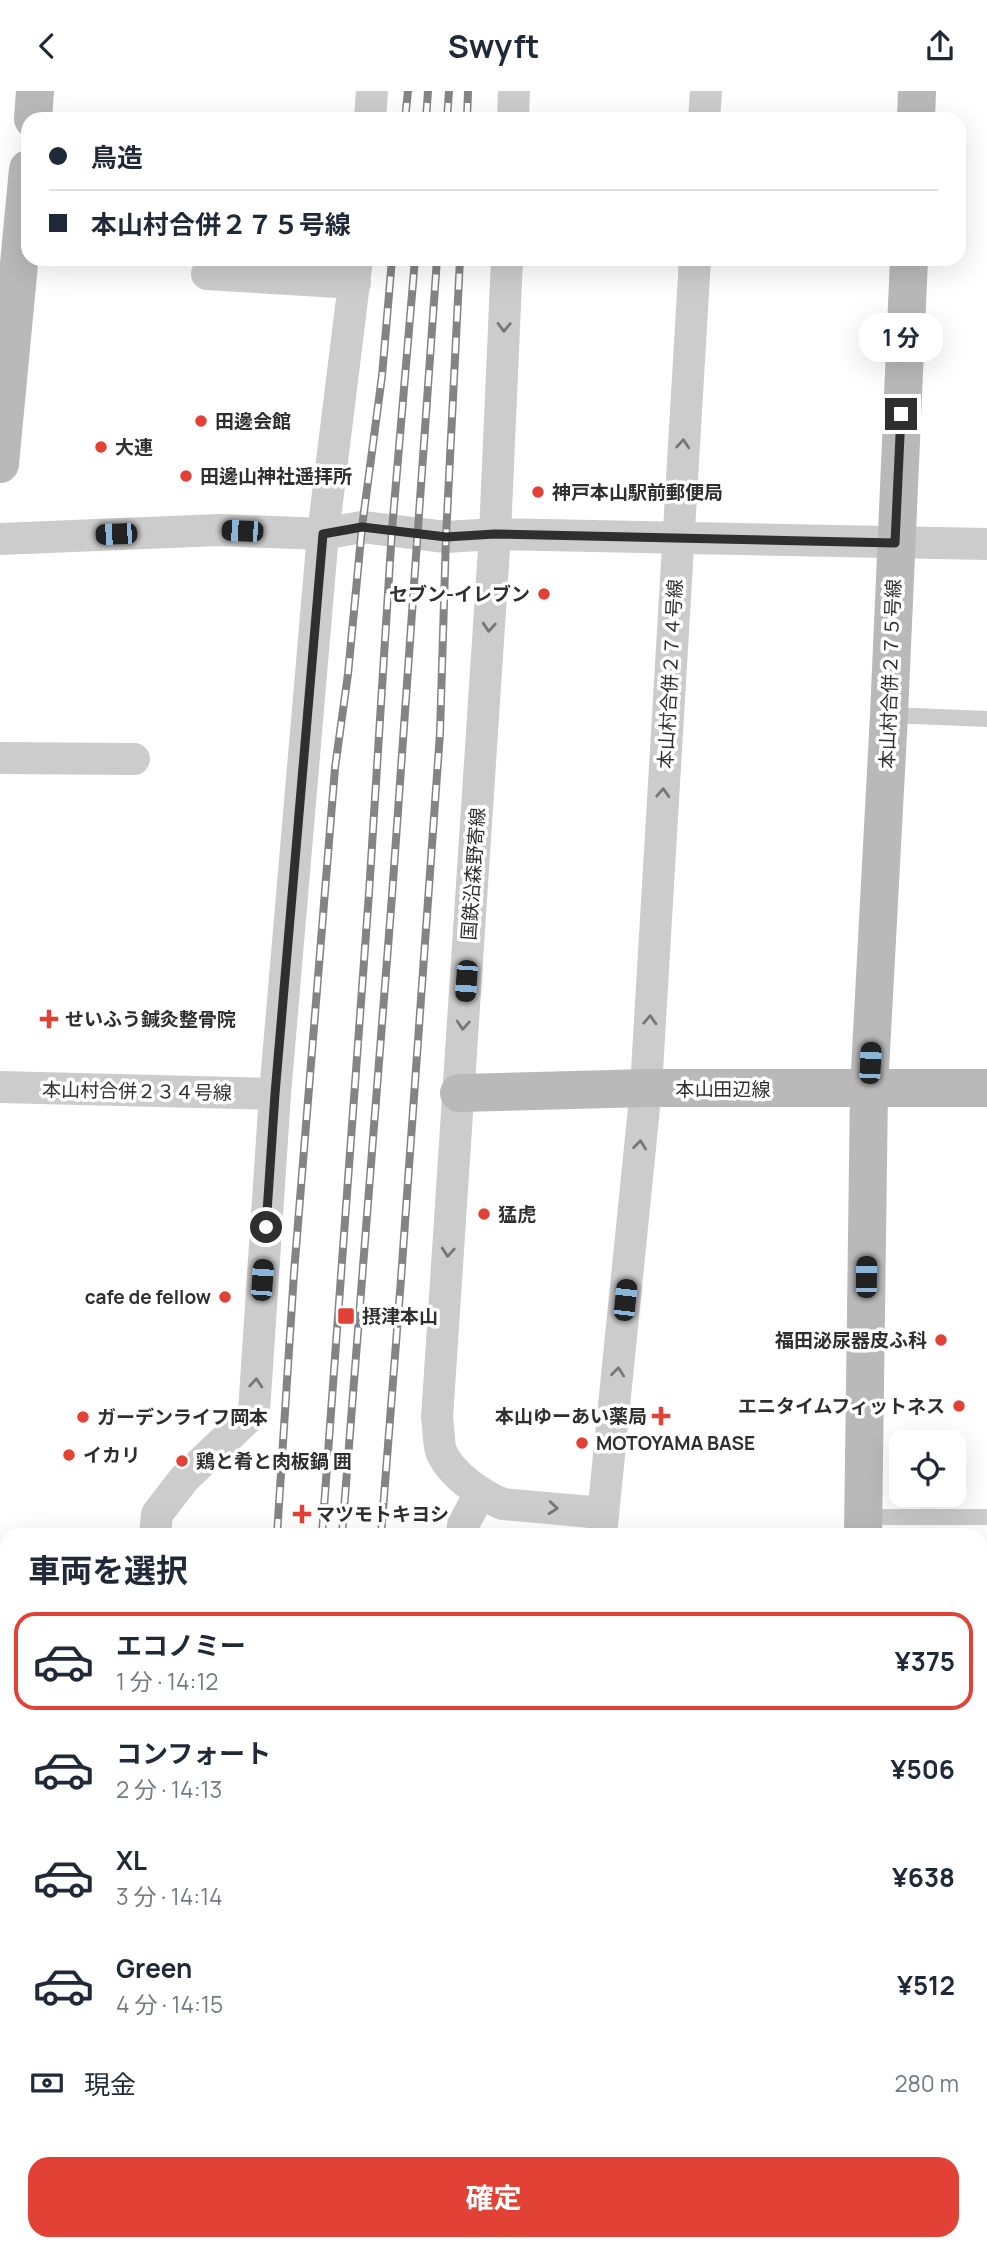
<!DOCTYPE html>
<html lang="ja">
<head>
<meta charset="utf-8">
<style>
  :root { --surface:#fff; --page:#f6f6f7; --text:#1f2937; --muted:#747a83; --line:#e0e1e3; --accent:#e24135 }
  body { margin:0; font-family:Manrope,"Noto Sans JP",sans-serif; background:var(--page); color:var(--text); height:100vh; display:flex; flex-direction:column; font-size:26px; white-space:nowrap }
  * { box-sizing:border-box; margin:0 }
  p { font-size:23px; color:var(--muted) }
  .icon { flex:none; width:38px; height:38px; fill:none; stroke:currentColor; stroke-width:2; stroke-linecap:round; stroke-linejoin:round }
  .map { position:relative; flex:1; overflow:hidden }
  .drawer { position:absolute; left:0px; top:1437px; width:987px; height:723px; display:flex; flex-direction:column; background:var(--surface); border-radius:21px 21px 0 0; box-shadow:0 7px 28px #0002 }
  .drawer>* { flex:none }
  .banner { position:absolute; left:21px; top:21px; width:945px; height:154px; border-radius:21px; box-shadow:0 7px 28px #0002; display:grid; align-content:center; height:154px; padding:0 28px; background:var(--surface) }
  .tools { position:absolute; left:889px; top:1339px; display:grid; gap:14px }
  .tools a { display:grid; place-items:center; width:77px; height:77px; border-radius:14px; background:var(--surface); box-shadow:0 7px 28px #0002; font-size:35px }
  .end { position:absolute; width:32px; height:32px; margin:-16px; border:9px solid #2f2f2f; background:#fff; box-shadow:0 0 0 4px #fff }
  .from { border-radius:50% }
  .bubble { position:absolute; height:49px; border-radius:21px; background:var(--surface); box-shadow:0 7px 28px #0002; font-size:23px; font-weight:700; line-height:49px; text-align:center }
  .car { position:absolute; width:21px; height:42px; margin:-21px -10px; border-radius:9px; box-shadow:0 0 5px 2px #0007; background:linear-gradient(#222 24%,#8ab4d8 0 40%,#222 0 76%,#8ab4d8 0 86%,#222 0) }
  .banner b { display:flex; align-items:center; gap:24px; height:66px; font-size:26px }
  .banner b+b { border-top:2px solid var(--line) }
  .banner i { width:18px; height:18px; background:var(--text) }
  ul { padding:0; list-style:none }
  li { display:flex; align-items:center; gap:21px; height:98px; margin:0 14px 10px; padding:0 14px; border:4px solid transparent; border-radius:21px }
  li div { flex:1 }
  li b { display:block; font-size:26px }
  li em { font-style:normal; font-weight:700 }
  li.active { border-color:var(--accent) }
  li>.icon { width:63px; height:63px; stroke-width:1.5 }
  h2 { padding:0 28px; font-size:32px; line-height:84px }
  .pay { display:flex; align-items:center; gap:18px; height:77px; padding:0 28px; font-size:26px }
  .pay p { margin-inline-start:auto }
  .action { display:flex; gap:14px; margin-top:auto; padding:14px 28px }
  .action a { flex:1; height:80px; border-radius:21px; background:var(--accent); color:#fff; font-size:28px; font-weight:700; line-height:80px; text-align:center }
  header { display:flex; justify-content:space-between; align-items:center; height:91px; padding:0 28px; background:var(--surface); font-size:32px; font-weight:700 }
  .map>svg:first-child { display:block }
</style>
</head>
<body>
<header><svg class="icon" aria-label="back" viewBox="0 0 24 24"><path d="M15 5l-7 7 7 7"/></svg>Swyft<svg class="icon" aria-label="share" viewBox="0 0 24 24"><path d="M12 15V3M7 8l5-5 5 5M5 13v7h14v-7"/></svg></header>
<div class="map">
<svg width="987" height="2158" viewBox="0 0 987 2158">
  <rect width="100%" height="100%" fill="#fff"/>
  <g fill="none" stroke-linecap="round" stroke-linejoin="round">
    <path stroke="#cadaec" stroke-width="60" d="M 980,2105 L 987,2105
      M 0,2110 L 7,2110"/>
    <path stroke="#ccc" stroke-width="16" d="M 889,624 L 987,628
      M 862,1426 L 987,1426
      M 495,2152 L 496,2158
      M 69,2158 L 69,2152"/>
    <path stroke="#ccc" stroke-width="32" d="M 370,28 L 372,0
      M 513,28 L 514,0
      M 704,28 L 706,0
      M 507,168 L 495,443 L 437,1327 C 439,1337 438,1350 441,1360 C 449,1382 482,1405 503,1413 L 603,1422
      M 207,183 L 355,192
      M 0,448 L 218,439 L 323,443 L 362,436 L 446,446 L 495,443 L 987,453
      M 0,667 L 134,668
      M 0,996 L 275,1003
      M 155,1444 L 157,1423 L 184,1388 L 254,1321 L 275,1003 L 323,443 L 357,168
      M 462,1444 L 463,1434 L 480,1402
      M 601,1444 L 646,997 L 695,168
      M 0,1481 L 7,1481
      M 980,2069 L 987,2069
      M 980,2135 L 987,2135
      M 0,2138 L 7,2137
      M 208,2152 L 208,2158
      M 367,2158 L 367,2152
      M 600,2158 L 600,2152"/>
    <path stroke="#b9b9b9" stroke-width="38" d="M 33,28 L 35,0
      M 916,28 L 917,0
      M 0,373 L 28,78
      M 459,1002 L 646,997 L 987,997
      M 863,1444 L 869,998 L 889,624 L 909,168
      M 980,1572 L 987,1572
      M 861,2158 L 861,2152"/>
    <defs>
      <path id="rail" d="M 405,28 L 408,0
        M 426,28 L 428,0
        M 447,28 L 449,0
        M 467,28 L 468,0
        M 277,1444 L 294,1182 L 335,677 L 348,583 L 362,436 L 382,285 L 392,168
        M 322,1444 L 369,802 L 392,439 L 415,168
        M 342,1444 L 392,805 L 437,168
        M 381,1444 L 401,1188 L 440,642 L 446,446 L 460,168
        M 246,2158 L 246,2152
        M 266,2158 L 266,2152
        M 288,2158 L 288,2152
        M 329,2158 L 329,2152"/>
    </defs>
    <use href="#rail" stroke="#848484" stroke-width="8"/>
    <use href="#rail" stroke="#fff" stroke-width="5" stroke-dasharray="16" stroke-linecap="butt"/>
  </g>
  <defs><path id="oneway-chevron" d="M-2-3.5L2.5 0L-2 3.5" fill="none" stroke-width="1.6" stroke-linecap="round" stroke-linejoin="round" transform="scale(1.75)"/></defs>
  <g stroke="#767676">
    <use href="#oneway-chevron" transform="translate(504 236) rotate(92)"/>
    <use href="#oneway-chevron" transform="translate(683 353) rotate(-86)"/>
    <use href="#oneway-chevron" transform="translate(489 536) rotate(94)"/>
    <use href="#oneway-chevron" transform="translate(663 702) rotate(-87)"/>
    <use href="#oneway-chevron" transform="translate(650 929) rotate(-87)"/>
    <use href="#oneway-chevron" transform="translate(463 934) rotate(94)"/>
    <use href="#oneway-chevron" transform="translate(640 1054) rotate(-84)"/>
    <use href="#oneway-chevron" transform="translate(448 1161) rotate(94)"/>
    <use href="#oneway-chevron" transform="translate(618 1281) rotate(-84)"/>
    <use href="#oneway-chevron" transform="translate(256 1292) rotate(-86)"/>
    <use href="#oneway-chevron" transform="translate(553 1417) rotate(5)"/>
  </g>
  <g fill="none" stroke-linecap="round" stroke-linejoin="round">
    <path stroke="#2f2f2f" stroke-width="9" d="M 266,1136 L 275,1003 L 323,443 L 362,436 L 446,446 L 495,443 L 895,452 L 901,323"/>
  </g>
  <g fill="#e24135" stroke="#fff" stroke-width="2.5">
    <circle cx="201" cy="330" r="7"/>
    <circle cx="101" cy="356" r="7"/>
    <circle cx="186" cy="385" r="7"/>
    <circle cx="538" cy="401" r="7"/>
    <circle cx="544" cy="503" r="7"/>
    <path d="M45.5 917.5h7v7h7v7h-7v7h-7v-7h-7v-7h7z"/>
    <circle cx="484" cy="1123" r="7"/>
    <circle cx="225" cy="1206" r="7"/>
    <rect x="337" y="1216" width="18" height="18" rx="3.5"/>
    <circle cx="941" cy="1249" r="7"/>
    <circle cx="959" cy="1315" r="7"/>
    <path d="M657.5 1314.5h7v7h7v7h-7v7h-7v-7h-7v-7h7z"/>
    <circle cx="83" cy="1326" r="7"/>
    <circle cx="582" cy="1352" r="7"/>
    <circle cx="69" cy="1364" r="7"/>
    <circle cx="182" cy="1370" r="7"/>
    <path d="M298.5 1412.5h7v7h7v7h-7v7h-7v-7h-7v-7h7z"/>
  </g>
  <g text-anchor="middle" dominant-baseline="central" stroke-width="7" stroke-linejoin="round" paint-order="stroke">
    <g font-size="19" font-weight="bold" fill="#2f2f2f" stroke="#fff" text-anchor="start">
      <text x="215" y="330">田邊会館</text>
      <text x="115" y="356">大連</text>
      <text x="200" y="385">田邊山神社遥拝所</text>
      <text x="552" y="401">神戸本山駅前郵便局</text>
      <text x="530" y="503" text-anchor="end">セブン-イレブン</text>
      <text x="65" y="928">せいふう鍼灸整骨院</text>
      <text x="498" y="1123">猛虎</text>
      <text x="211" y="1206" text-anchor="end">cafe de fellow</text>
      <text x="362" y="1225">摂津本山</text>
      <text x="927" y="1249" text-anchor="end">福田泌尿器皮ふ科</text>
      <text x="945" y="1315" text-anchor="end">エニタイムフィットネス</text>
      <text x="647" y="1325" text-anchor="end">本山ゆーあい薬局</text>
      <text x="97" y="1326">ガーデンライフ岡本</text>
      <text x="596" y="1352">MOTOYAMA BASE</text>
      <text x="83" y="1364">イカリ</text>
      <text x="196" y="1370">鶏と肴と肉板鍋 囲</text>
      <text x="316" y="1423">マツモトキヨシ</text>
    </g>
    <g font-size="19" fill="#2f2f2f" stroke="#fff">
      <text transform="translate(670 583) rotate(-87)">本山村合併２７４号線</text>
      <text transform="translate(890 583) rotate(-88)">本山村合併２７５号線</text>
      <text transform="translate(473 783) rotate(-86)">国鉄沿森野寄線</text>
      <text x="723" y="998">本山田辺線</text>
      <text transform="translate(137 1000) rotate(1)">本山村合併２３４号線</text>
    </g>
  </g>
</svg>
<div class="tools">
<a><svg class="icon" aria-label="locate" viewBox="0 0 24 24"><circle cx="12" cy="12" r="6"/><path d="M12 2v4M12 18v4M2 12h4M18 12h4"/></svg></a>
</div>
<i class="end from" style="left:266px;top:1136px"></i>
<i class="end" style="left:901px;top:323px"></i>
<div class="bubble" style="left:859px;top:222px;width:84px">1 分</div>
<i class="car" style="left:242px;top:440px;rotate:272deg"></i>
<i class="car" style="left:116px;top:443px;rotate:268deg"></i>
<i class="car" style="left:466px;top:890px;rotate:184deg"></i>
<i class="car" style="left:870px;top:972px;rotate:3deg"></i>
<i class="car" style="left:866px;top:1186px;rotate:1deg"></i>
<i class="car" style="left:262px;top:1189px;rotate:4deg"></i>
<i class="car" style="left:625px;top:1209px;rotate:6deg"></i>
<div class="banner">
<b><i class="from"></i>鳥造</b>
<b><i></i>本山村合併２７５号線</b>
</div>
<section class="drawer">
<h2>車両を選択</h2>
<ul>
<li class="active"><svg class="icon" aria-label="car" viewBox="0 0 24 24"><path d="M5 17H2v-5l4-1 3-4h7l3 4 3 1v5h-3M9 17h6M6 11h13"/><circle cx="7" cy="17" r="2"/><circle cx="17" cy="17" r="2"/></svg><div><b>エコノミー</b><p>1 分 · 14:12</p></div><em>¥375</em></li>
<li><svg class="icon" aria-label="car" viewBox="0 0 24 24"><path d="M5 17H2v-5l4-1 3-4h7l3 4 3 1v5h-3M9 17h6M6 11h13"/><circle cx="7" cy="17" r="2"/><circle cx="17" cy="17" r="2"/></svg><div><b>コンフォート</b><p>2 分 · 14:13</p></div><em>¥506</em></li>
<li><svg class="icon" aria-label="car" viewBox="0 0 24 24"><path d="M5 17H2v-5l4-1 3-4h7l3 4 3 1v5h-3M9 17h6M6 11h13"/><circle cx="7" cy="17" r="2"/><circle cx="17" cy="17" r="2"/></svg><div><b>XL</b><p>3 分 · 14:14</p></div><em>¥638</em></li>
<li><svg class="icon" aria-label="car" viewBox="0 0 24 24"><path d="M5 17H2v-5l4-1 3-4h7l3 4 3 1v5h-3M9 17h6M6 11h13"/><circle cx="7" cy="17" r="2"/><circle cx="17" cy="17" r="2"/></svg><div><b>Green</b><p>4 分 · 14:15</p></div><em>¥512</em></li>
</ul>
<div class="pay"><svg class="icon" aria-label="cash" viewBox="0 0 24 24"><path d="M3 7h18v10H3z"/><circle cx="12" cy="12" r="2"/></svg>現金<p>280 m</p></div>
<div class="action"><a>確定</a></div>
</section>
</div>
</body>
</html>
